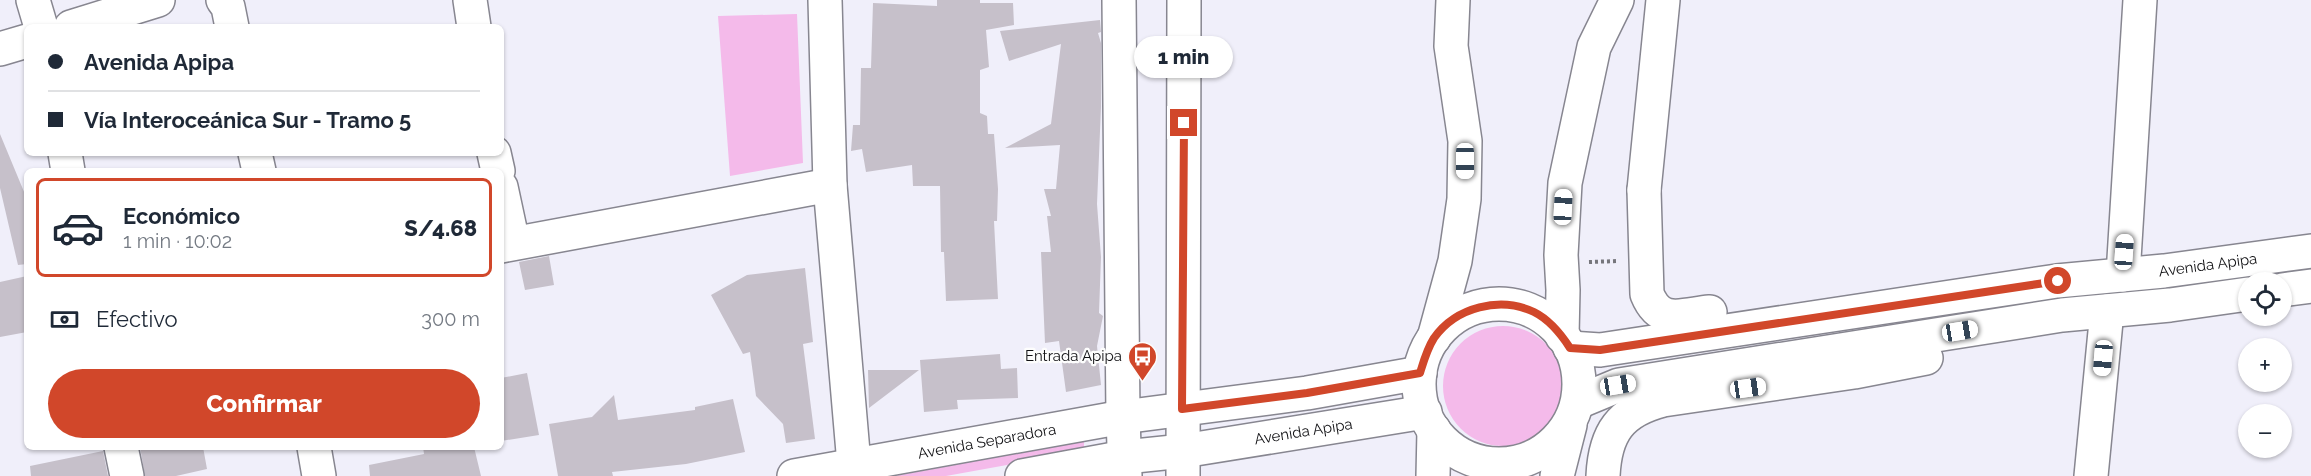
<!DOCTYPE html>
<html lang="es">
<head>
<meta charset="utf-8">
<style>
  :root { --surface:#fff; --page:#f6f6f7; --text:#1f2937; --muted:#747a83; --line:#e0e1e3; --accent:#d1472a }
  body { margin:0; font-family:Raleway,sans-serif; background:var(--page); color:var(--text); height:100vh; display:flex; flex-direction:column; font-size:22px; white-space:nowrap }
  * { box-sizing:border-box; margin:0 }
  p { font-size:20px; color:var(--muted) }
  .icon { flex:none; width:33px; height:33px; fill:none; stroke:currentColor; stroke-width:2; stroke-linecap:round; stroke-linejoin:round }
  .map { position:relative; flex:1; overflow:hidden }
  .sheet { position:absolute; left:24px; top:168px; width:480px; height:282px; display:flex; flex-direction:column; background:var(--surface); border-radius:9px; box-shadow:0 2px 4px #0004 }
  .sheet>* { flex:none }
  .guide { position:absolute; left:24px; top:24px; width:480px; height:132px; border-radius:9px; box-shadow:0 2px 4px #0004; display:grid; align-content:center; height:132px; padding:0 24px; background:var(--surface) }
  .controls { position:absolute; left:2238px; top:272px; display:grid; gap:12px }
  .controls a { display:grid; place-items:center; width:54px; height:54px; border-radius:50%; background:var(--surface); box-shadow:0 2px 4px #0004; font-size:30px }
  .end { position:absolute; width:27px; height:27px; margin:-14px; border:8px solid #d1472a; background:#fff; box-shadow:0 0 0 3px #fff }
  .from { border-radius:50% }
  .bubble { position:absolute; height:42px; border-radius:21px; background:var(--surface); box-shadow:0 2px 4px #0004; font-size:20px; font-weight:800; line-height:42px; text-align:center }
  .car { position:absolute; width:18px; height:36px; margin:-18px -9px; border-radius:8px; box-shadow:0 0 4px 2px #0007; background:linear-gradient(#fff 24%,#345 0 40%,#fff 0 76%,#345 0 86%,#fff 0) }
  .guide b { display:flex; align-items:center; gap:21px; height:57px; font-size:22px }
  .guide b+b { border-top:2px solid var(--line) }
  .guide i { width:15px; height:15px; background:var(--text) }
  ul { padding:10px 0 0; list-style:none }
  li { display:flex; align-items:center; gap:18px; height:99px; margin:0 12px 9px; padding:0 12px; border:3px solid transparent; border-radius:9px }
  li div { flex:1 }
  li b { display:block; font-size:22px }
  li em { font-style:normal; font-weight:800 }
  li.on { border-color:var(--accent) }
  li>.icon { width:54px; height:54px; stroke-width:1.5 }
  .pay { display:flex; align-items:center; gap:15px; height:66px; padding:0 24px; font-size:22px }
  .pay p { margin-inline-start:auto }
  .action { display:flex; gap:12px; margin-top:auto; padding:12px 24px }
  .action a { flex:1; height:69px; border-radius:36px; background:var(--accent); color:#fff; font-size:24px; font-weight:800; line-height:69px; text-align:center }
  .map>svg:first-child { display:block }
</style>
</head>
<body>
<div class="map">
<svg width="2311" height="476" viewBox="0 0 2311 476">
  <rect width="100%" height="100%" fill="#f0effa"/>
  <path fill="#f4baea" d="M 797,14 L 803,163 L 730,176 L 718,16 Z
    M1443 386a60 60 0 1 1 120 0a60 60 0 1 1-120 0Z
    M 1084,441 L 1084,451 L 946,476 L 895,476 Z"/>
  <path fill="#c6c0ca" d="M 937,0 L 980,0 L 980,3 L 1013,3 L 1014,25 L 986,30 L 989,67 L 980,70 L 980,113 L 987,116 L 988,134 L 994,134 L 998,189 L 997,221 L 994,221 L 998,299 L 946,301 L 944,252 L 941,252 L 940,186 L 913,186 L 912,165 L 866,172 L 862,149 L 851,151 L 853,125 L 860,125 L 861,68 L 871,68 L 873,3 L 937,6 Z
    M 1100,20 L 1101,32 L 1098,33 L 1101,43 L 1101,107 L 1097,204 L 1101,257 L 1099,313 L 1103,316 L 1097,346 L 1101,385 L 1066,392 L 1059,341 L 1045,343 L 1041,252 L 1051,252 L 1047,216 L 1051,216 L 1044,189 L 1056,189 L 1060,145 L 1005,148 L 1051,124 L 1061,44 L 1009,61 L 1000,31 Z
    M 0,134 L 27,199 L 27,264 L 18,265 L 0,188 Z
    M 549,256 L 554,285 L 525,290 L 519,262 Z
    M 805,268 L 813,342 L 803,344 L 815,439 L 786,443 L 783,424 L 756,396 L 750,352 L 743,354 L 711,295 L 747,275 Z
    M 27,276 L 27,332 L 0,337 L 0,282 Z
    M 1000,354 L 1001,369 L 1017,368 L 1018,398 L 957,400 L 958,409 L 924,412 L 920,360 Z
    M 868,370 L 919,370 L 869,408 Z
    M 527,373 L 539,435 L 501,441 L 501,378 Z
    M 614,395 L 618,420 L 695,410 L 695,407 L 733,399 L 745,452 L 686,464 L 612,472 L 613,476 L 558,476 L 549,424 L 592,417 Z
    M 140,447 L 203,447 L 207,469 L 176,476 L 145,476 Z
    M 423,447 L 474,447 L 481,476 L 370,476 L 369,465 L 424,454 Z
    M 103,451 L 108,476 L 31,476 L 30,466 Z"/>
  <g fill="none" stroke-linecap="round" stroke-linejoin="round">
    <defs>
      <g id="minor">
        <path d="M 33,0 L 41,27"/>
        <path d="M 223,0 L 228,7 L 232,27"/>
        <path d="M 470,0 L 474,27"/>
        <path d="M 825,0 L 830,185 L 854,464"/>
        <path d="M 1119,0 L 1123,417 L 1125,476"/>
        <path d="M 71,27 L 158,0"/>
        <path d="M 0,49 L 27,41"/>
        <path d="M 65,153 L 68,171"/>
        <path d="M 255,153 L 259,171"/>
        <path d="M 494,153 L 498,171"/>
        <path d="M 501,187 L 513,243"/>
        <path d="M 1644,190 L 1663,0"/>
        <path d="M 501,246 L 830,185"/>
        <path d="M 2123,275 L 2140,0"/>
        <path d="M 1562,336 L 1563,290 L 1561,255 L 1565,183 L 1594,47 L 1617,0"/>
        <path d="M 1434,338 L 1455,261 L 1464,199 L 1465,141 L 1451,46 L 1453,0"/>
        <path d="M 121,447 L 127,476"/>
        <path d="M 314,447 L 319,476"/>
        <path id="s1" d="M 794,476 L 1123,417 L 1307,393 L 1420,373"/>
        <path id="s2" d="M 1022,476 L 1125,457 L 1183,451 L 1425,412"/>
        <path d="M 2091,476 L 2107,311"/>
      </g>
      <g id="major">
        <path d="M 1644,190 L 1647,294 C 1660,326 1681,315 1710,312"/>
        <path d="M 2282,290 L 2311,286"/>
        <circle cx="1499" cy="384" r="80"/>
        <path id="s3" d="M 1570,348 L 1600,350 L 2057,281 L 2164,271 L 2311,251"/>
        <path d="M 1578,402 L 1619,385 L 2062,315 L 2170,305 L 2248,294"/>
        <path d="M 1433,476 L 1434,430"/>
        <path d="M 1557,476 L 1570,425"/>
        <path d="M 1603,476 C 1605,433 1620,411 1663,400 L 1854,372 L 1926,358"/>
      </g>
      <path id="highway" d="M 1183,476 L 1184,0"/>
    </defs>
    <use href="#minor" stroke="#878690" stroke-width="36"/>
    <use href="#major" stroke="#878690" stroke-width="36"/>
    <use href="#highway" stroke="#878690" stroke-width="36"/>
    <path stroke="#76767c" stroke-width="4" stroke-dasharray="3 3" stroke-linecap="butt" d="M 1589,262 L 1618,261"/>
    <use href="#minor" stroke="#fff" stroke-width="33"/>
    <use href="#major" stroke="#fff" stroke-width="33"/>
    <use href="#highway" stroke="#fff" stroke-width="33"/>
  </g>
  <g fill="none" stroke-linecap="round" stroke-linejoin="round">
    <path stroke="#d1472a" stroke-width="8" d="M 1184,123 L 1182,409 L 1307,393 L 1420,373 C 1424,360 1427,349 1434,338 C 1456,307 1500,296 1534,312 C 1550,320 1561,334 1570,348 L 1600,350 L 2058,281"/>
  </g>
  <defs>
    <symbol id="bus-pin" viewBox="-11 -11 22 30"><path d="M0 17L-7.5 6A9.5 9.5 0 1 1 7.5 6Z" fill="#d1472a" stroke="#fdfdfd"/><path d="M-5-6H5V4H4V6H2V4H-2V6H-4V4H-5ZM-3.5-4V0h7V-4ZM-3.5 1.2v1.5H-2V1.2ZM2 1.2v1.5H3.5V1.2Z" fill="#fff"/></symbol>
  </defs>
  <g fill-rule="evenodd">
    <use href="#bus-pin" x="1126" y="340" width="33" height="45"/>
  </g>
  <g text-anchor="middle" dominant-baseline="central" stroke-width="4.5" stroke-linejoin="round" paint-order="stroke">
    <g font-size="15" fill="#111114" stroke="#fdfdfd">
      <text stroke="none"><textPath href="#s3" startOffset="644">Avenida Apipa</textPath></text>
      <text stroke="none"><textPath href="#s2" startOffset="285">Avenida Apipa</textPath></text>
      <text stroke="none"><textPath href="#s1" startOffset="196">Avenida Separadora</textPath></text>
    </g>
    <g font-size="15" fill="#111114" stroke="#fdfdfd" text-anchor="end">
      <text x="1122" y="356">Entrada Apipa</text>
    </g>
  </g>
</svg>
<div class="controls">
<a><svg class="icon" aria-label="locate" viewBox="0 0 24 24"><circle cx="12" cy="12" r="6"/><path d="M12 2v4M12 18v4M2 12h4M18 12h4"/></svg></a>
<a>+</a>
<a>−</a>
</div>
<i class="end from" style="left:2058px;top:281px"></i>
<i class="end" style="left:1184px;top:123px"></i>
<div class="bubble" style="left:1134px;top:36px;width:99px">1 min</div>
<i class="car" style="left:1465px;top:161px;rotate:180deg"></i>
<i class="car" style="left:1563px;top:207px;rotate:3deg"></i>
<i class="car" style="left:2124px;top:252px;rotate:4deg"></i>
<i class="car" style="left:1960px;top:331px;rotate:81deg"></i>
<i class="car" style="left:2103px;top:358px;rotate:185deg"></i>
<i class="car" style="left:1618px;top:385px;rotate:81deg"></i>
<i class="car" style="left:1748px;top:388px;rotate:82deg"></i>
<div class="guide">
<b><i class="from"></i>Avenida Apipa</b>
<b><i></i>Vía Interoceánica Sur - Tramo 5</b>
</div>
<section class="sheet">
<ul>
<li class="on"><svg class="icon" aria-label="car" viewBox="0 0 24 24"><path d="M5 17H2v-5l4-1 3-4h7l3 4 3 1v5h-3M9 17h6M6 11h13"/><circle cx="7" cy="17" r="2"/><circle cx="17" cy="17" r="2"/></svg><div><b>Económico</b><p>1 min · 10:02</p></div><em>S/4.68</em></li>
</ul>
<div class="pay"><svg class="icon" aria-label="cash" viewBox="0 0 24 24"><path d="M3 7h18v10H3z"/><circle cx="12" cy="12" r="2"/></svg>Efectivo<p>300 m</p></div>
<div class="action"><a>Confirmar</a></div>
</section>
</div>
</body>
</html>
